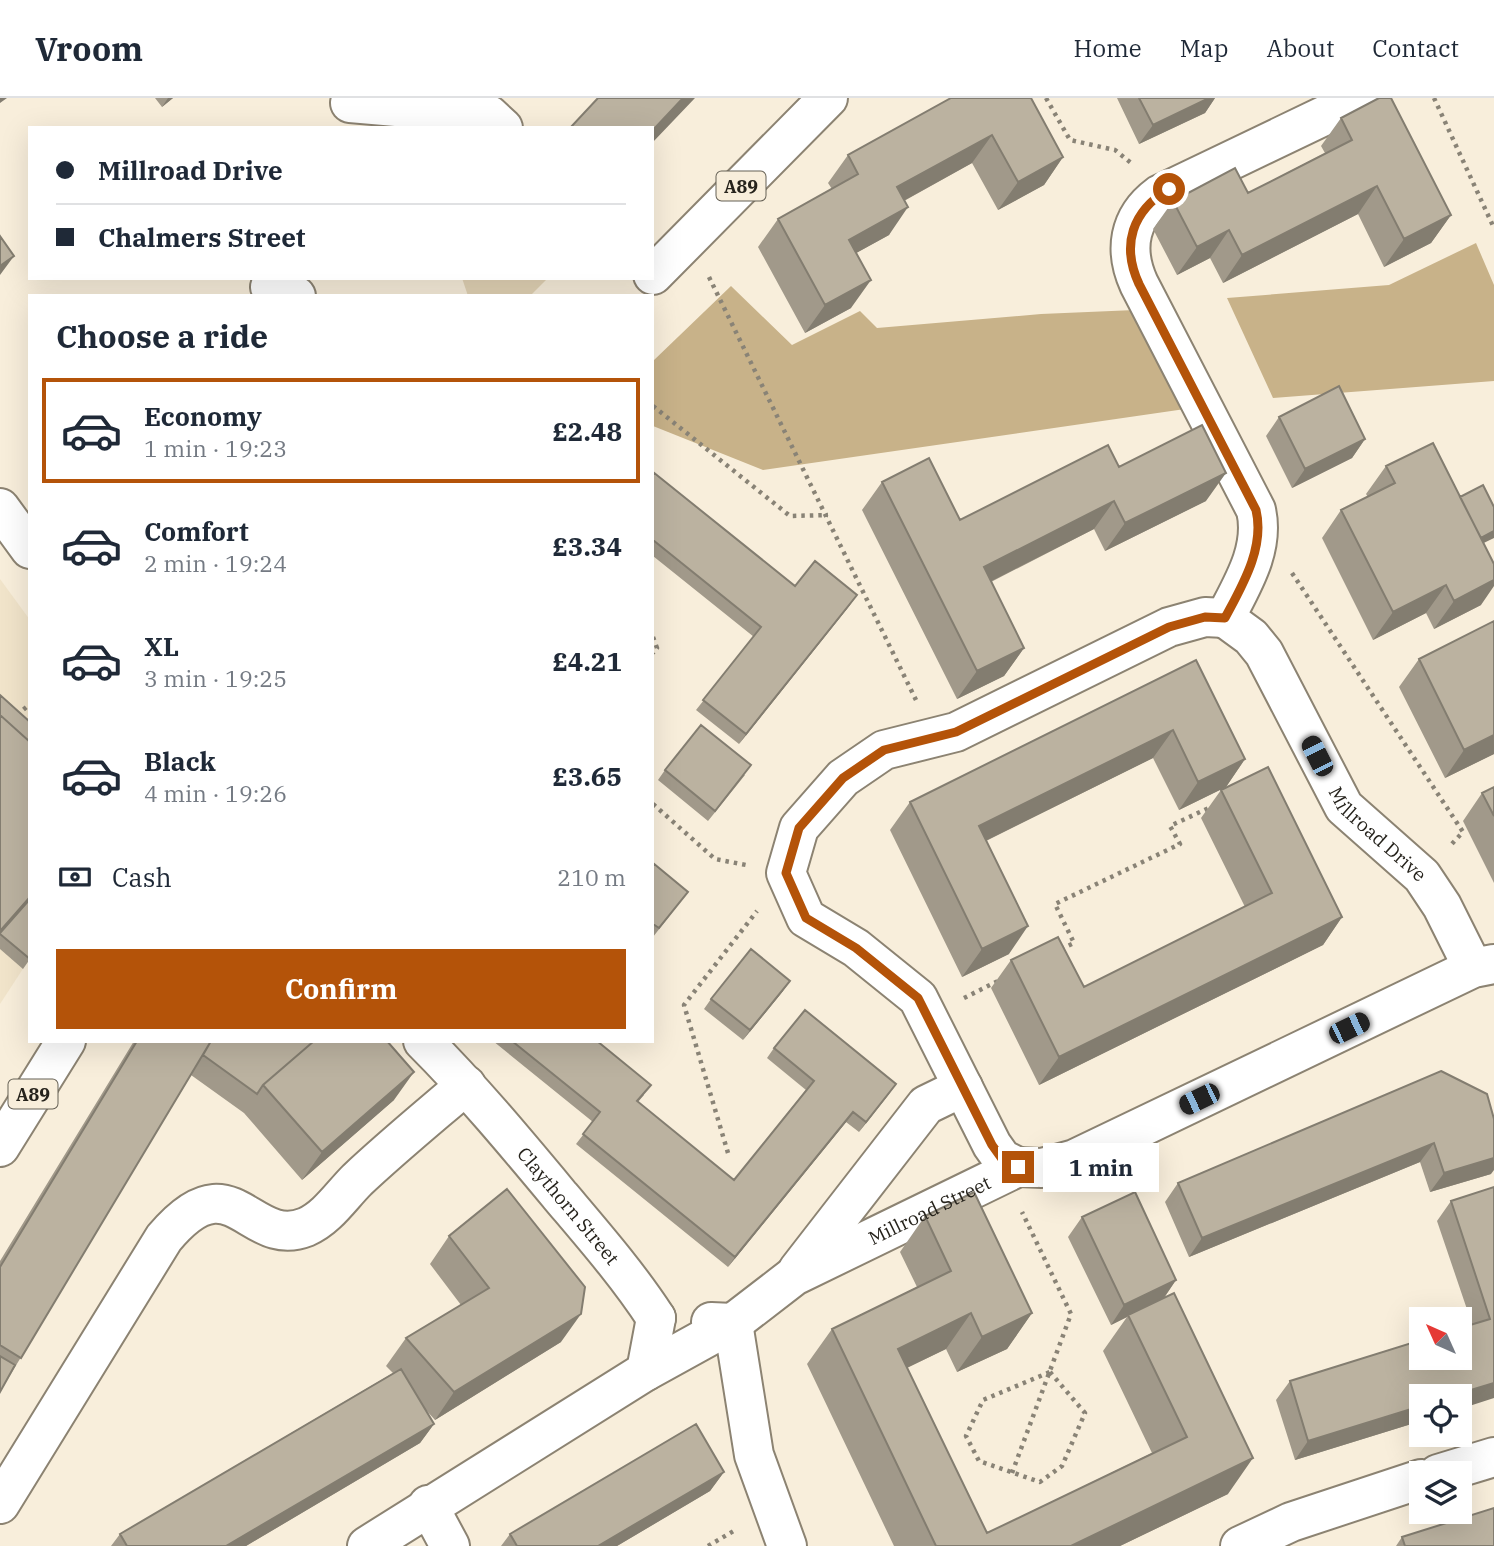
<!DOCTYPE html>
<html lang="en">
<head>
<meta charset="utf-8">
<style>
  :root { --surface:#fff; --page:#f2f2f3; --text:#1f2937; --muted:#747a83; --line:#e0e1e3; --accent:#b45309 }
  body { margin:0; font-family:"IBM Plex Serif",serif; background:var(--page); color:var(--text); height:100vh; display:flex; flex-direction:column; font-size:26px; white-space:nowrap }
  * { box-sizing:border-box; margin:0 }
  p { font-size:23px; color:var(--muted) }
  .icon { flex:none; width:38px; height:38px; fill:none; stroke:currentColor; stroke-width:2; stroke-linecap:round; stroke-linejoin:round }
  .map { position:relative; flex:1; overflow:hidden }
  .panel { position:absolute; left:28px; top:196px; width:626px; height:749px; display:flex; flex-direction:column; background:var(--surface); border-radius:0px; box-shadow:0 7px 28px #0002 }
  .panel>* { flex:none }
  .banner { position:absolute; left:28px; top:28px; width:626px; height:154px; border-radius:0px; box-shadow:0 7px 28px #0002; display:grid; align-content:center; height:154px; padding:0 28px; background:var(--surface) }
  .needle { width:46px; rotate:315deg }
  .fabs { position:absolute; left:1409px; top:1209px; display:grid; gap:14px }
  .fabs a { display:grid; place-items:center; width:63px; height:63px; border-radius:0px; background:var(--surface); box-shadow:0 7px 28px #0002; font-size:35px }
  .end { position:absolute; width:32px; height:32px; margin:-16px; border:9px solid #b45309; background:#fff; box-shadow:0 0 0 4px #fff }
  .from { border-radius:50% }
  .bubble { position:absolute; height:49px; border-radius:0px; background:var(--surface); box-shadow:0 7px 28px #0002; font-size:23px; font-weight:700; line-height:49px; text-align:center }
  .car { position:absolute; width:21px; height:42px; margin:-21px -10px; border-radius:9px; box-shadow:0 0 5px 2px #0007; background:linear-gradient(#222 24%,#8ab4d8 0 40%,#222 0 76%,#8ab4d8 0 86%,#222 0) }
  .banner b { display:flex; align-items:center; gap:24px; height:66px; font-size:26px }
  .banner b+b { border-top:2px solid var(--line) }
  .banner i { width:18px; height:18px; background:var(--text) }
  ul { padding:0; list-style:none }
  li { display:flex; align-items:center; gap:21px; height:105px; margin:0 14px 10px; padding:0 14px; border:4px solid transparent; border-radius:0px }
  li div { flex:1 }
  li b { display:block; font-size:26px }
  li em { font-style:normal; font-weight:700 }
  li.active { border-color:var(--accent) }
  li>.icon { width:63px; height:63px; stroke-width:1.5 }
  h2 { padding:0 28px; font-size:32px; line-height:84px }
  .pay { display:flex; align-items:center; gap:18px; height:77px; padding:0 28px; font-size:26px }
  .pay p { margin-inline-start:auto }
  .action { display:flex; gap:14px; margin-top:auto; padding:14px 28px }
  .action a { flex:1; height:80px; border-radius:0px; background:var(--accent); color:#fff; font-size:28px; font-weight:700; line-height:80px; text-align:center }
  header { display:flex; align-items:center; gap:42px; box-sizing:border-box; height:98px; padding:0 35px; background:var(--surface); border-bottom:2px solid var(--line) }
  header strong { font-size:33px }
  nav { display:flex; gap:38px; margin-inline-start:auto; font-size:24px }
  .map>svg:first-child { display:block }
</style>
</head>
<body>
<header>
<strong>Vroom</strong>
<nav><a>Home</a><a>Map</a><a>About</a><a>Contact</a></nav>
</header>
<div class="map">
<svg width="1494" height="1448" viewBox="0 0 1494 1448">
  <rect width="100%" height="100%" fill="#f8eedb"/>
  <path fill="#f1e4ca" d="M 0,481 L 30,522 L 30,860 L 0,906 Z"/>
  <path fill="#e2d3b5" d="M 462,180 L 548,180 L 530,198 L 468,198 Z"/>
  <path fill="#c8b289" d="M 1476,145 L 1494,187 L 1494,283 L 1273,300 L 1227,200 L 1389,187 Z
    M 731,188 L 792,247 L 860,213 L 877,230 L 1041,216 L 1135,212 L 1185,311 L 763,372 L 653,328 L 653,263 Z"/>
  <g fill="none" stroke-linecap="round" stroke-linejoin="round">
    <defs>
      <g id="minor">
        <path id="s1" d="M 1361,0 L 1159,97 C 1128,120 1124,153 1139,186 L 1256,412 C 1265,451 1242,487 1225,520 L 1251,539 L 1264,555 L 1344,709 L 1422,778 L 1442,808 L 1473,870"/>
        <path d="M 350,5 L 489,17 L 503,30"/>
        <path d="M 270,189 L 296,198"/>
        <path d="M 0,410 L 30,451"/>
        <path id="s2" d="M 423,943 C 472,992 516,1045 561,1099 C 594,1138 628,1177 656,1220"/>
        <path d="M 1018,1069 L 1002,1061 L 992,1047 L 918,900 L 856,850 L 806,820 L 786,775 L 799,730 L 843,680 L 884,652 L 956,634 L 1169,529 L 1205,519 L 1225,520"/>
        <path d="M 798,1172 L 926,1007 L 963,989"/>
        <path d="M 711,1224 L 733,1225 L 754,1357 L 787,1448"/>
        <path id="s3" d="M 646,1273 L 733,1225 L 794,1178 L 1018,1069 L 1042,1070 L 1075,1061 L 1473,870 L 1494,866"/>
        <path d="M 1438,1376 L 1494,1359"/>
        <path d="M 0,1406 L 164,1140 C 233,1058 248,1152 306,1129 C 327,1120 341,1098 357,1082 C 392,1049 430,1018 466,987"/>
        <path d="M 428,1407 L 450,1448"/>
        <path d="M 367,1448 L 646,1273 L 656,1220"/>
        <path d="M 1240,1448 L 1291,1424 L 1421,1381"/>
      </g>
      <path id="major" d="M 653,177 L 828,0
        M 0,1049 L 66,943"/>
    </defs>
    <use href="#minor" stroke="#8c8372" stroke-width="42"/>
    <use href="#major" stroke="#8c8372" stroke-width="42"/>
    <path stroke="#898376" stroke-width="4.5" stroke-dasharray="3.5 5" stroke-linecap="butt" d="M 1046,0 L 1070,42 L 1115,52 L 1131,65
      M 1434,0 L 1494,130
      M 709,179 L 916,602
      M 653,308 L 790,418 L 828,417
      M 1292,475 L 1463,734 L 1449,749
      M 653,539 L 657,550 L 653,555
      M 17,617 L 30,606
      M 653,706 L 715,761 L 746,767
      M 1061,851 L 1074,845 L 1055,806 L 1180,746 L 1170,728 L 1213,708
      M 964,900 L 1000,882
      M 728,1055 L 684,907 L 757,813
      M 1050,1274 L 1085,1315 L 1062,1368 L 1040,1384 L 979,1363 L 966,1338 L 983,1302 Z
      M 1012,1375 L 1071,1216 L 1022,1114
      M 708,1448 L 737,1431"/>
    <use href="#minor" stroke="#fff" stroke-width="38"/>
    <use href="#major" stroke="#fff" stroke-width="38"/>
  </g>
  <path fill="#a1998a" d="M 155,0 L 173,0 L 162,9 Z
    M 951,0 L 1063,59 L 1044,87 L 998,112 L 972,65 L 904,103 L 889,137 L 856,155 L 851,210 L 805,235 L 758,149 L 778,121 L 832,91 L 828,85 L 848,57 Z
    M 1117,0 L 1215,0 L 1205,15 L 1139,46 Z
    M 1341,20 L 1451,117 L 1431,145 L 1384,169 L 1358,116 L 1223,185 L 1210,160 L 1177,177 L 1153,131 L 1173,103 L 1248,95 L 1325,55 L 1321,48 Z
    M 1279,319 L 1365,341 L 1352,360 L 1292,390 L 1266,338 Z
    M 1386,368 L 1483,445 L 1481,507 L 1434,531 L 1426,515 L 1373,542 L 1322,440 L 1341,412 L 1368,399 L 1366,396 Z
    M 1119,369 L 1206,403 L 1105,453 L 1094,431 L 991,484 L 1024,550 L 1004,578 L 957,601 L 862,412 L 882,384 L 960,422 Z
    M 653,374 L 795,488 L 850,507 L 739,646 L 696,612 L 754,539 L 653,458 Z
    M 1419,561 L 1494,656 L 1445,680 L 1399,589 Z
    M 1196,562 L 1245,661 L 1226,689 L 1179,712 L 1153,660 L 986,743 L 1009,856 L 962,879 L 890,732 L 910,704 Z
    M 0,597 L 30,861 L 23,871 L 0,851 Z
    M 665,672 L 745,677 L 708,723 L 658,682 Z
    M 1494,689 L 1494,785 L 1463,723 L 1482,695 Z
    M 1221,692 L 1342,819 L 1323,847 L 1039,987 L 991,890 L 1011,862 L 1084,889 L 1245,809 L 1201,720 Z
    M 653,765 L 688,794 L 653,839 Z
    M 783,893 L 743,942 L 704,911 L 711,901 Z
    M 134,943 L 387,943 L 394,1002 L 302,1082 L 244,1015 L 191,977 L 0,1294 L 0,1163 Z
    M 493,943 L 597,943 L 644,997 L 638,1004 L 734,1082 L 806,992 L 767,960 L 774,950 L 889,996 L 859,1034 L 846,1024 L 728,1169 L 576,1046 L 593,1024 Z
    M 1441,973 L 1491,1076 L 1430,1094 L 1420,1064 L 1189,1159 L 1165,1104 L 1178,1085 Z
    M 1494,1089 L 1494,1300 L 1421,1298 L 1421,1323 L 1295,1362 L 1276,1302 L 1290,1283 L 1472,1226 L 1437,1123 L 1451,1103 Z
    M 925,1118 L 1032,1215 L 1007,1251 L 957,1274 L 946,1251 L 907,1270 L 987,1435 L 1152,1355 L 1103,1253 L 1127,1219 L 1111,1227 L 1068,1139 L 1082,1119 L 1176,1182 L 1164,1200 L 1228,1396 L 1120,1448 L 894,1448 L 807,1266 L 832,1231 L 917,1189 L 900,1154 Z
    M 449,1138 L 561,1244 L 435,1322 L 426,1312 L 434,1326 L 420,1345 L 246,1448 L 111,1448 L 120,1436 L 393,1275 L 386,1268 L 406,1240 L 461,1207 L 430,1166 Z
    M 724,1374 L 710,1393 L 617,1448 L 501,1448 L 510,1436 Z
    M 1402,1439 L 1494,1448 L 1396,1448 Z"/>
  <path fill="#837d70" d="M 0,0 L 7,0 L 0,5 Z
    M 168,0 L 173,0 L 162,9 Z
    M 683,0 L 695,0 L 653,44 L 653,32 Z
    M 1209,0 L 1215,0 L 1205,15 L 1139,46 L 1153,27 Z
    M 992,37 L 972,65 L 878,117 L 897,89 Z
    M 1063,59 L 1044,87 L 998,112 L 1018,84 Z
    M 1377,88 L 1358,116 L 1223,185 L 1242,157 Z
    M 908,109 L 889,137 L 829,170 L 849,142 Z
    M 1451,117 L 1431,145 L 1384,169 L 1404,141 Z
    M 1229,132 L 1210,160 L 1177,177 L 1197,149 Z
    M 14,158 L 0,177 L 0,168 Z
    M 871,182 L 851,210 L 805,235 L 825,207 Z
    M 1365,341 L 1352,360 L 1292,390 L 1305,371 Z
    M 1226,375 L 1206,403 L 1105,453 L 1125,425 Z
    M 1114,403 L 1094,431 L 964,497 L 984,469 Z
    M 1494,433 L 1494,440 L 1457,458 L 1463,448 Z
    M 1494,482 L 1494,488 L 1481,507 L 1434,531 L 1454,503 Z
    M 1446,487 L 1426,515 L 1373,542 L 1393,514 Z
    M 857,497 L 850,507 L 739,646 L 746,636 Z
    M 1024,550 L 1004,578 L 957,601 L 977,573 Z
    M 1173,632 L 1153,660 L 959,756 L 979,728 Z
    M 1494,637 L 1494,656 L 1445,680 L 1464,652 Z
    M 1245,661 L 1226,689 L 1179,712 L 1198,684 Z
    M 1342,819 L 1323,847 L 1039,987 L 1059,959 Z
    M 1028,828 L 1009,856 L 962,879 L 982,851 Z
    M 790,883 L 783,893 L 743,942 L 750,932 Z
    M 414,974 L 394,1002 L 302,1082 L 322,1054 Z
    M 896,986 L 889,996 L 859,1034 L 866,1024 Z
    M 853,1014 L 846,1024 L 728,1169 L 735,1159 Z
    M 1434,1045 L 1420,1064 L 1189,1159 L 1202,1140 Z
    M 1494,1060 L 1494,1072 L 1491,1076 L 1430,1094 L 1444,1075 Z
    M 1176,1182 L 1163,1201 L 1128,1217 L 1127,1219 L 1111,1227 L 1124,1207 Z
    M 971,1215 L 946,1251 L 873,1286 L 898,1251 Z
    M 1032,1215 L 1007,1251 L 957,1274 L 982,1239 Z
    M 581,1216 L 561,1244 L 435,1322 L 454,1294 Z
    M 1494,1285 L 1494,1300 L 1460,1311 L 1460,1298 L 1451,1298 Z
    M 1421,1308 L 1421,1323 L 1295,1362 L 1308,1343 Z
    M 434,1326 L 420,1345 L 246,1448 L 226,1448 Z
    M 1253,1360 L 1228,1396 L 1120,1448 L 1071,1448 Z
    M 724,1374 L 710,1393 L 617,1448 L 598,1448 Z"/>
  <path fill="#bbb2a0" stroke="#837d70" stroke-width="2" d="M 598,0 L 683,0 L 653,32 L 653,30 L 570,30 Z
    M 951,0 L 1031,0 L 1063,59 L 1018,84 L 992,37 L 897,89 L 908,109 L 849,142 L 871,182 L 825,207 L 778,121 L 858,76 L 848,57 Z
    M 1139,0 L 1209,0 L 1153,27 Z
    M 1379,0 L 1391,0 L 1451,117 L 1404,141 L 1377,88 L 1242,157 L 1229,132 L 1197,149 L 1173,103 L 1235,70 L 1248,95 L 1352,42 L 1341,20 Z
    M 0,138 L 14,158 L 0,168 Z
    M 1339,288 L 1365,341 L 1305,371 L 1279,319 Z
    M 1202,327 L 1226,375 L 1125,425 L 1114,403 L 984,469 L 1024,550 L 977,573 L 882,384 L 929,360 L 960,422 L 1108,347 L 1119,369 Z
    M 1433,345 L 1494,466 L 1494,482 L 1454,503 L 1446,487 L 1393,514 L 1341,412 L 1395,385 L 1386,368 Z
    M 653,374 L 795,488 L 815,463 L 857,497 L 746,636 L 703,602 L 761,529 L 653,442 Z
    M 1483,387 L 1494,409 L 1494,433 L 1481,440 L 1460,399 Z
    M 1494,523 L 1494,637 L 1464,652 L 1419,561 Z
    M 1196,562 L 1245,661 L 1198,684 L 1173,632 L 979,728 L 1028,828 L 982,851 L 910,704 Z
    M 0,597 L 30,624 L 30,644 L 0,617 Z
    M 0,617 L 30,644 L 30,799 L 0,833 Z
    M 701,627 L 751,667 L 715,713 L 665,672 Z
    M 1268,669 L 1342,819 L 1059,959 L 1011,862 L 1058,839 L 1084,889 L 1272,795 L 1221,692 Z
    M 1494,689 L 1494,718 L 1482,695 Z
    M 653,765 L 688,794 L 659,830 L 653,826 Z
    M 30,801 L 30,861 L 0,836 L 0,835 Z
    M 751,851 L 790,883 L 750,932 L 711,901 Z
    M 805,912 L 896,986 L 866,1024 L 853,1014 L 735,1159 L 583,1036 L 600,1014 L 512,943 L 597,943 L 651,987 L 637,1003 L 734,1082 L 814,983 L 774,950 Z
    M 137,943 L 211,943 L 21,1260 L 0,1247 L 0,1169 Z
    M 211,943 L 314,943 L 263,987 L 257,996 L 203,957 Z
    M 314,943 L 387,943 L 414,974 L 322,1054 L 263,987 Z
    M 1441,973 L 1487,996 L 1494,1021 L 1494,1060 L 1444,1075 L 1434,1045 L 1202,1140 L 1178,1085 Z
    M 1494,1089 L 1494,1285 L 1451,1298 L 1421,1298 L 1421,1308 L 1308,1343 L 1290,1283 L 1421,1242 L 1421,1260 L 1460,1260 L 1460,1230 L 1490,1221 L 1451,1103 Z
    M 507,1091 L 585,1189 L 581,1216 L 454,1294 L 406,1240 L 489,1190 L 449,1138 Z
    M 974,1094 L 1032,1215 L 982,1239 L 971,1215 L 898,1251 L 987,1435 L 1187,1339 L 1128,1217 L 1174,1195 L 1253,1360 L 1071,1448 L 936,1448 L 832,1231 L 951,1173 L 925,1118 Z
    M 1135,1094 L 1176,1182 L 1124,1207 L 1082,1119 Z
    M 0,1258 L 15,1267 L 0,1294 Z
    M 401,1271 L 434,1326 L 226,1448 L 127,1448 L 120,1436 Z
    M 696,1326 L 724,1374 L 598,1448 L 517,1448 L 510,1436 Z
    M 1494,1410 L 1494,1448 L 1405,1448 L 1402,1439 Z"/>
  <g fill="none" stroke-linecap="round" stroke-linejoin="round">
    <path stroke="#b45309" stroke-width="9" d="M 1018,1069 L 1002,1061 L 992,1047 L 918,900 L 856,850 L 806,820 L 786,775 L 799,730 L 843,680 L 884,652 L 956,634 L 1169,529 L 1205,519 L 1225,520 C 1242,488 1265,450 1256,412 L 1139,186 C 1121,147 1132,113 1169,91"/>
  </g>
  <g text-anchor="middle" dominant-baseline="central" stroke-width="5" stroke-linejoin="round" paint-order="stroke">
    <g fill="#f8eedb" stroke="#656055" stroke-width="2">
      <rect x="716.5" y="73.5" width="49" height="29" rx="5"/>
      <rect x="8.5" y="981.5" width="49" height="29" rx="5"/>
    </g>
    <g font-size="18" font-weight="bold" fill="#26231c">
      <text x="741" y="88">A89</text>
      <text x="33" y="996">A89</text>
    </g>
    <g font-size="19" fill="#26231c" stroke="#f8eedb">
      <text stroke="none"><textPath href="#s1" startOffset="962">Millroad Drive</textPath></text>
      <text stroke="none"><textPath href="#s2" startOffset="220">Claythorn Street</textPath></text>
      <text stroke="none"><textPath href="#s3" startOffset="327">Millroad Street</textPath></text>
    </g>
  </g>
</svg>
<div class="fabs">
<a><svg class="needle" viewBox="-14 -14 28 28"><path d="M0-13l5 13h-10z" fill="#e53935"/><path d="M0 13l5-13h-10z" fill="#747a83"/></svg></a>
<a><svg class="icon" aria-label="locate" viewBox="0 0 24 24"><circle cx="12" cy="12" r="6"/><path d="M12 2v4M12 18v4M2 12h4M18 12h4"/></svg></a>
<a><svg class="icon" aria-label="layers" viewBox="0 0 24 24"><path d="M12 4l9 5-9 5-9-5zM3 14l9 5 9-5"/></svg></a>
</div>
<i class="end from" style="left:1169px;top:91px"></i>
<i class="end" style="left:1018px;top:1069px"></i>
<div class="bubble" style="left:1043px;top:1045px;width:116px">1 min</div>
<i class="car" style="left:1317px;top:658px;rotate:333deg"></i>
<i class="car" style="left:1349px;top:930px;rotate:64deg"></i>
<i class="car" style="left:1199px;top:1001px;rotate:244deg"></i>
<div class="banner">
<b><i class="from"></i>Millroad Drive</b>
<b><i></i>Chalmers Street</b>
</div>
<section class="panel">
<h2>Choose a ride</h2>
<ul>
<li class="active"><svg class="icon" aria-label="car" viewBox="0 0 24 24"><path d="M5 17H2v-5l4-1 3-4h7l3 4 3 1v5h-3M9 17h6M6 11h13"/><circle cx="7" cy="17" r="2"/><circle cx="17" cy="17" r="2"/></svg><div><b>Economy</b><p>1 min · 19:23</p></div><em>£2.48</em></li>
<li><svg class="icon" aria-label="car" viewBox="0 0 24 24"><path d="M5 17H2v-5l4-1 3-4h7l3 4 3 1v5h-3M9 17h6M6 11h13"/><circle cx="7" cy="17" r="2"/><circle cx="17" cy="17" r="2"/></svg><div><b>Comfort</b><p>2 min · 19:24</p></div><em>£3.34</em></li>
<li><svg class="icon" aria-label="car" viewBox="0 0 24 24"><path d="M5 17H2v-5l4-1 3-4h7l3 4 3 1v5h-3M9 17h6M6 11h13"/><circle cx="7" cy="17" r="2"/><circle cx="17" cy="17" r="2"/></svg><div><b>XL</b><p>3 min · 19:25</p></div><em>£4.21</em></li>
<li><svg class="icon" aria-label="car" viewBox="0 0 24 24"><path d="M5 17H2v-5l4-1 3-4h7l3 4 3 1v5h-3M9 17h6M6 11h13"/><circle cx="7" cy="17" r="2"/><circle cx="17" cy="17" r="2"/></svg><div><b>Black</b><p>4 min · 19:26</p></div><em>£3.65</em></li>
</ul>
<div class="pay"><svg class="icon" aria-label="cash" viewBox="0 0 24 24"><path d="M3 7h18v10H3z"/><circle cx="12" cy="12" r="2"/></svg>Cash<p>210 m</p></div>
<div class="action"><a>Confirm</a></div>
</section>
</div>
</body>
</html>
